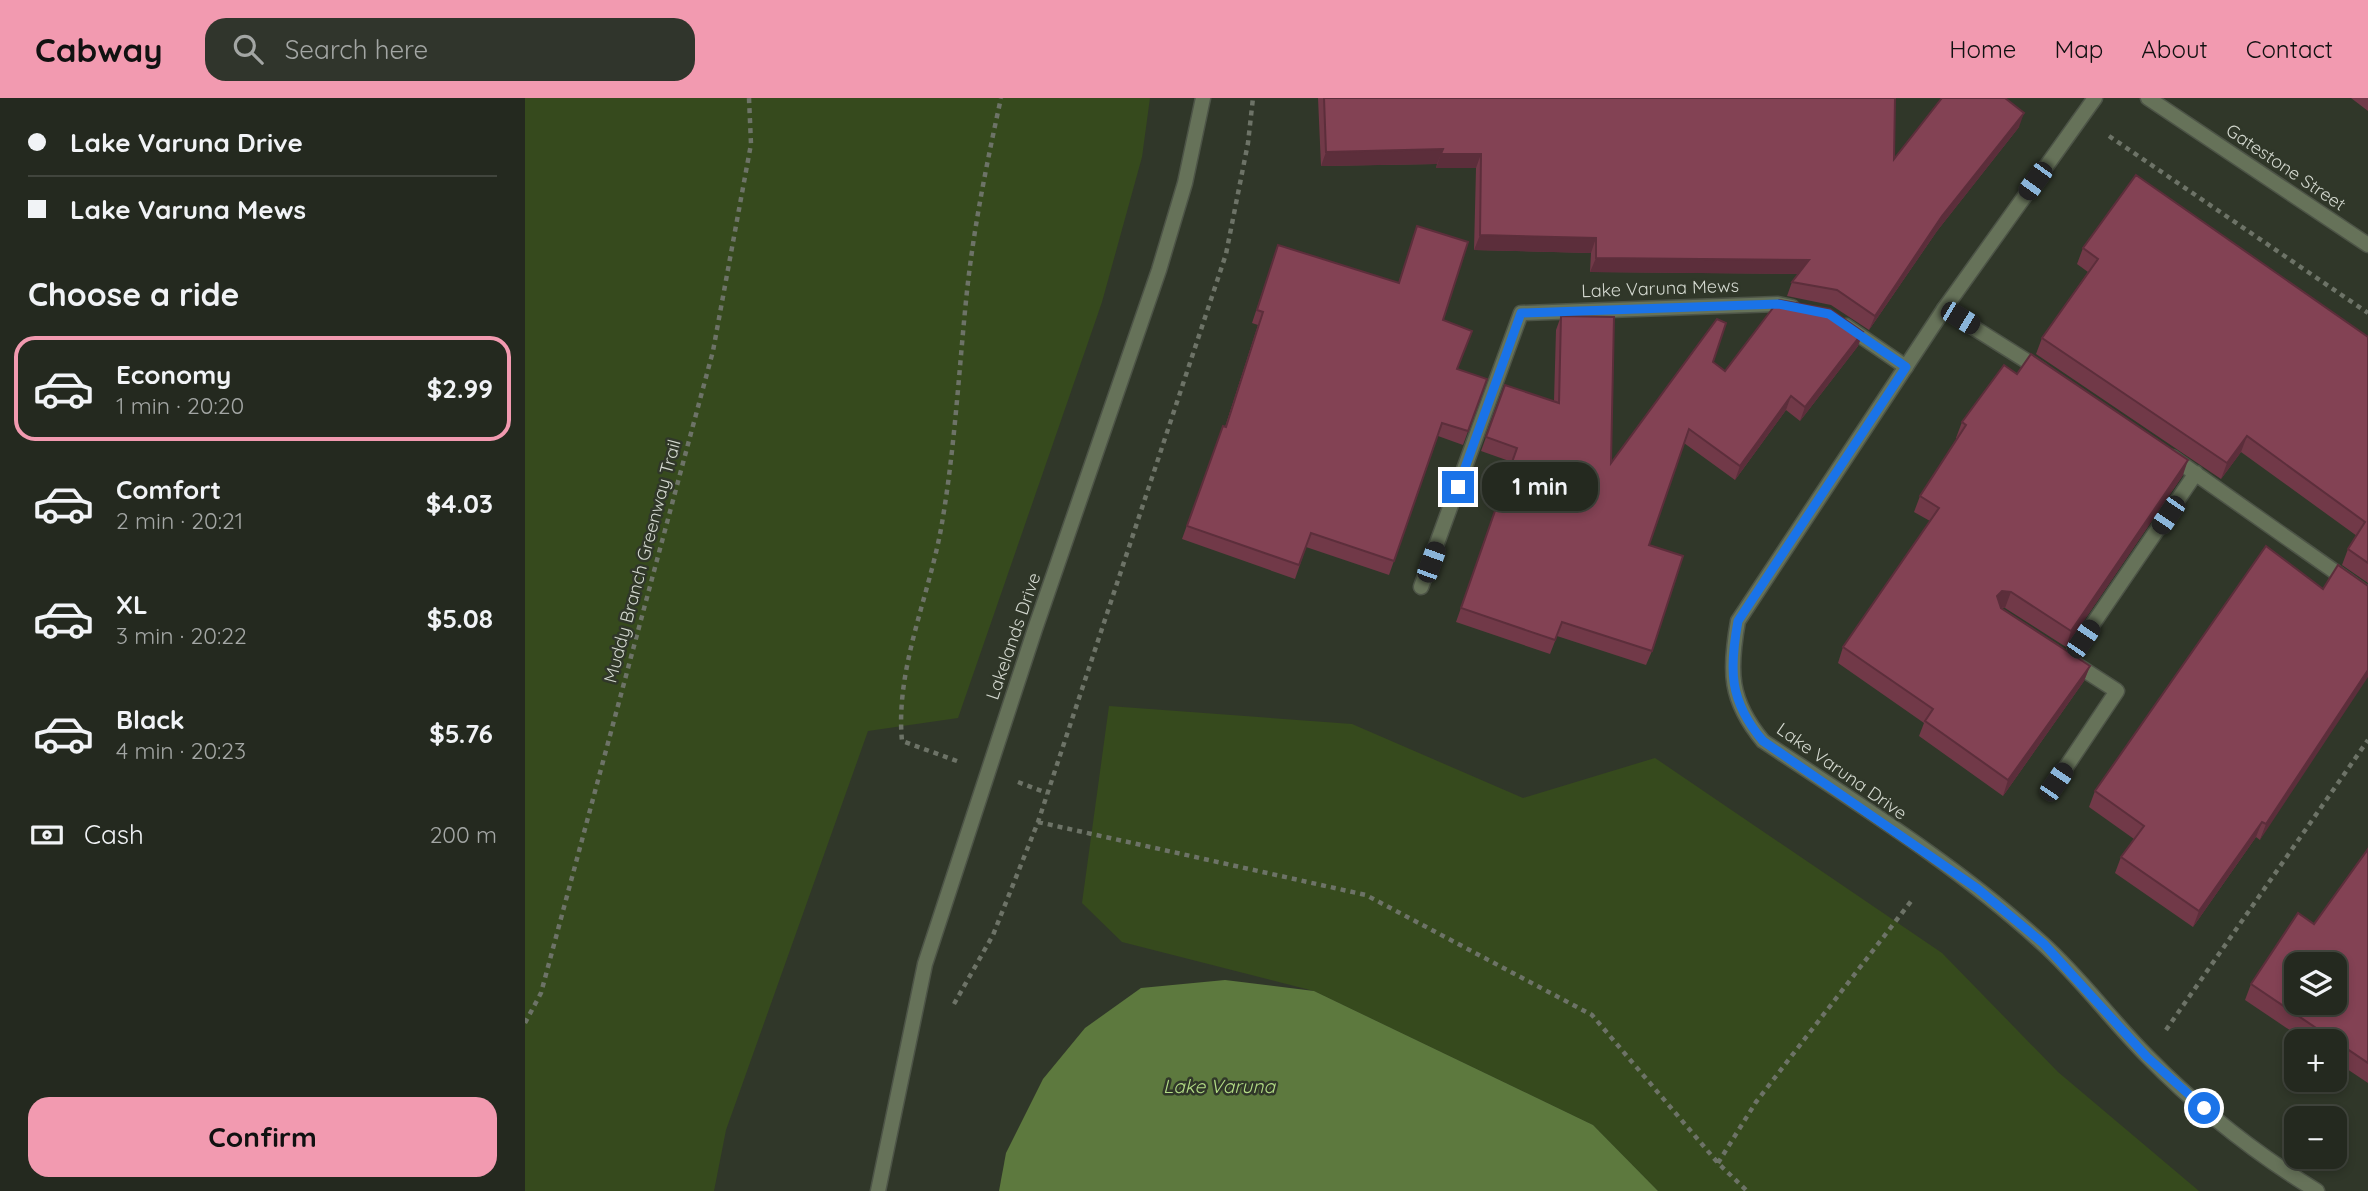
<!DOCTYPE html>
<html lang="en">
<head>
<meta charset="utf-8">
<style>
  :root { --surface:#24291f; --page:#30352c; --text:#f1f3f6; --muted:#a3a6a4; --line:#41453d; --accent:#f29ab0 }
  body { margin:0; font-family:Quicksand,sans-serif; background:var(--page); color:var(--text); height:100vh; display:flex; flex-direction:column; font-size:26px; white-space:nowrap }
  * { box-sizing:border-box; margin:0 }
  p { font-size:23px; color:var(--muted) }
  .icon { flex:none; width:38px; height:38px; fill:none; stroke:currentColor; stroke-width:2; stroke-linecap:round; stroke-linejoin:round }
  .map { position:relative; flex:1; overflow:hidden }
  .sheet { display:flex; flex-direction:column; background:var(--surface); width:525px }
  .sheet>* { flex:none }
  .top-card { display:grid; align-content:center; height:154px; padding:0 28px; background:var(--surface) }
  .controls { position:absolute; left:1759px; top:854px; display:grid; gap:14px }
  .controls a { display:grid; place-items:center; width:63px; height:63px; border-radius:14px; background:var(--surface); box-shadow:0 4px 10px #0003,0 0 0 2px var(--line); font-size:35px }
  .end { position:absolute; width:32px; height:32px; margin:-16px; border:9px solid #1a73e8; background:#fff; box-shadow:0 0 0 4px #fff }
  .from { border-radius:50% }
  .bubble { position:absolute; height:49px; border-radius:21px; background:var(--surface); box-shadow:0 4px 10px #0003,0 0 0 2px var(--line); font-size:23px; font-weight:800; line-height:49px; text-align:center }
  .car { position:absolute; width:21px; height:42px; margin:-21px -10px; border-radius:9px; box-shadow:0 0 5px 2px #0007; background:linear-gradient(#222 24%,#8ab4d8 0 40%,#222 0 76%,#8ab4d8 0 86%,#222 0) }
  .top-card b { display:flex; align-items:center; gap:24px; height:66px; font-size:26px }
  .top-card b+b { border-top:2px solid var(--line) }
  .top-card i { width:18px; height:18px; background:var(--text) }
  ul { padding:0; list-style:none }
  li { display:flex; align-items:center; gap:21px; height:105px; margin:0 14px 10px; padding:0 14px; border:4px solid transparent; border-radius:21px }
  li div { flex:1 }
  li b { display:block; font-size:26px }
  li em { font-style:normal; font-weight:800 }
  li.selected { border-color:var(--accent) }
  li>.icon { width:63px; height:63px; stroke-width:1.5 }
  h2 { padding:0 28px; font-size:32px; line-height:84px }
  .pay { display:flex; align-items:center; gap:18px; height:77px; padding:0 28px; font-size:26px }
  .pay p { margin-inline-start:auto }
  .primary-button { display:flex; gap:14px; margin-top:auto; padding:14px 28px }
  .primary-button a { flex:1; height:80px; border-radius:21px; background:var(--accent); color:#111; font-size:28px; font-weight:800; line-height:80px; text-align:center }
  header { display:flex; align-items:center; gap:42px; box-sizing:border-box; height:98px; padding:0 35px; background:var(--accent); color:#111 }
  header strong { font-size:33px }
  nav { display:flex; gap:38px; margin-inline-start:auto; font-size:24px }
  .search { width:490px; height:63px; background:var(--page); display:flex; align-items:center; gap:18px; box-sizing:border-box; padding:0 24px; border-radius:21px; color:var(--muted); font-size:26px }
  main { display:flex; flex:1; min-height:0 }
  .map>svg:first-child { display:block }
</style>
</head>
<body>
<header>
<strong>Cabway</strong>
<div class="search"><svg class="icon" aria-label="search" viewBox="0 0 24 24"><circle cx="10" cy="10" r="6"/><path d="M15 15l6 6"/></svg>Search here</div>
<nav><a>Home</a><a>Map</a><a>About</a><a>Contact</a></nav>
</header>
<main>
<section class="sheet">
<div class="top-card">
<b><i class="from"></i>Lake Varuna Drive</b>
<b><i></i>Lake Varuna Mews</b>
</div>
<h2>Choose a ride</h2>
<ul>
<li class="selected"><svg class="icon" aria-label="car" viewBox="0 0 24 24"><path d="M5 17H2v-5l4-1 3-4h7l3 4 3 1v5h-3M9 17h6M6 11h13"/><circle cx="7" cy="17" r="2"/><circle cx="17" cy="17" r="2"/></svg><div><b>Economy</b><p>1 min · 20:20</p></div><em>$2.99</em></li>
<li><svg class="icon" aria-label="car" viewBox="0 0 24 24"><path d="M5 17H2v-5l4-1 3-4h7l3 4 3 1v5h-3M9 17h6M6 11h13"/><circle cx="7" cy="17" r="2"/><circle cx="17" cy="17" r="2"/></svg><div><b>Comfort</b><p>2 min · 20:21</p></div><em>$4.03</em></li>
<li><svg class="icon" aria-label="car" viewBox="0 0 24 24"><path d="M5 17H2v-5l4-1 3-4h7l3 4 3 1v5h-3M9 17h6M6 11h13"/><circle cx="7" cy="17" r="2"/><circle cx="17" cy="17" r="2"/></svg><div><b>XL</b><p>3 min · 20:22</p></div><em>$5.08</em></li>
<li><svg class="icon" aria-label="car" viewBox="0 0 24 24"><path d="M5 17H2v-5l4-1 3-4h7l3 4 3 1v5h-3M9 17h6M6 11h13"/><circle cx="7" cy="17" r="2"/><circle cx="17" cy="17" r="2"/></svg><div><b>Black</b><p>4 min · 20:23</p></div><em>$5.76</em></li>
</ul>
<div class="pay"><svg class="icon" aria-label="cash" viewBox="0 0 24 24"><path d="M3 7h18v10H3z"/><circle cx="12" cy="12" r="2"/></svg>Cash<p>200 m</p></div>
<div class="primary-button"><a>Confirm</a></div>
</section>
<div class="map">
<svg width="1843" height="1093" viewBox="0 0 1843 1093">
  <rect width="100%" height="100%" fill="#303729"/>
  <path fill="#364a1d" d="M 0,0 L 625,0 L 617,59 L 577,204 L 433,620 L 343,633 L 201,1032 L 189,1093 L 0,1093 Z
    M 584,608 L 827,626 L 998,700 L 1130,660 L 1417,855 L 1533,974 L 1674,1093 L 1133,1093 L 1068,1027 L 789,893 L 597,844 L 557,805 Z"/>
  <path fill="#5d793e" d="M 700,882 L 789,893 L 1068,1027 L 1133,1093 L 474,1093 L 481,1055 L 518,981 L 560,930 L 616,890 Z"/>
  <g fill="none" stroke-linecap="round" stroke-linejoin="round">
    <defs>
      <path id="lane" d="M 1419,211 L 1516,272
        M 1321,228 L 1381,269
        M 1647,359 L 1843,497
        M 896,489 L 996,215 L 1253,206 L 1267,209
        M 1544,561 L 1671,375
        M 1531,684 L 1592,593 L 1547,564"/>
      <path id="street" d="M 1570,0 L 1419,211 L 1213,523 C 1204,573 1204,602 1238,643 C 1333,706 1433,768 1517,845 C 1555,879 1586,922 1622,958 C 1672,1009 1731,1056 1792,1093
        M 1623,0 L 1843,147
        M 353,1093 L 400,866 L 510,531 L 634,172 L 660,85 L 678,0"/>
    </defs>
    <use href="#lane" stroke="#4d5447" stroke-width="17"/>
    <use href="#street" stroke="#4d5447" stroke-width="17"/>
    <path stroke="#6d7367" stroke-width="4.5" stroke-dasharray="5 5" stroke-linecap="butt" d="M 1584,38 L 1843,215
      M 432,663 L 377,643 C 370,570 405,497 417,425 C 430,349 434,270 442,193 C 449,128 462,64 476,0
      M 493,684 L 522,695
      M 513,724 L 841,797 L 1067,917 L 1193,1065 L 1222,1093
      M 429,906 L 468,837 L 513,724 L 701,156 L 723,45 L 728,0
      M 0,925 L 16,895 L 188,253 L 226,46 L 224,0
      M 1641,932 L 1843,642
      M 1193,1065 L 1231,1004 L 1387,802"/>
    <use href="#lane" stroke="#667259" stroke-width="14"/>
    <use href="#street" stroke="#667259" stroke-width="14"/>
  </g>
  <path fill="#713948" d="M 793,0 L 1370,0 L 1369,61 L 1494,29 L 1412,133 L 1344,232 L 1306,207 L 1262,198 L 1267,184 L 1273,176 L 1065,174 L 1066,155 L 949,152 L 951,70 L 911,70 L 912,66 L 796,68 Z
    M 1826,0 L 1843,0 L 1843,13 Z
    M 753,147 L 918,222 L 933,271 L 962,281 L 938,347 L 913,338 L 864,477 L 781,449 L 770,481 L 657,441 L 698,328 L 700,329 L 733,227 L 727,225 Z
    M 1558,150 L 1843,239 L 1843,485 L 1817,467 L 1823,451 L 1832,438 L 1716,354 L 1696,381 L 1511,256 L 1517,240 L 1563,174 L 1552,166 Z
    M 1036,218 L 1086,365 L 1188,264 L 1200,273 L 1338,234 L 1333,248 L 1275,323 L 1261,312 L 1210,382 L 1159,345 L 1124,447 L 1127,553 L 1121,567 L 1032,538 L 1025,556 L 931,524 L 987,364 L 956,353 L 980,287 L 1029,303 L 1031,232 Z
    M 1492,276 L 1658,377 L 1541,549 L 1480,510 L 1475,510 L 1565,568 L 1559,583 L 1478,698 L 1394,638 L 1399,625 L 1313,565 L 1318,549 L 1405,423 L 1389,414 L 1395,398 L 1433,341 L 1431,340 L 1437,324 Z
    M 1843,488 L 1735,742 L 1731,739 L 1668,829 L 1590,775 L 1596,759 L 1609,741 L 1564,709 L 1570,693 L 1798,491 Z
    M 1843,751 L 1843,985 L 1810,963 L 1810,943 L 1781,943 L 1720,902 L 1726,886 L 1789,826 Z"/>
  <path fill="#5c2e3b" d="M 1499,15 L 1494,29 L 1412,133 L 1344,232 L 1350,218 L 1417,118 Z
    M 918,51 L 912,66 L 796,68 L 801,54 Z
    M 916,56 L 956,56 L 951,70 L 911,70 Z
    M 955,137 L 1071,140 L 1066,155 L 949,152 Z
    M 1071,160 L 1284,162 L 1279,176 L 1065,174 Z
    M 1338,234 L 1333,248 L 1275,323 L 1280,309 Z
    M 1266,298 L 1261,312 L 1210,382 L 1215,368 Z
    M 1722,338 L 1716,354 L 1696,381 L 1702,365 Z
    M 1663,362 L 1658,377 L 1541,549 L 1546,533 Z
    M 1477,493 L 1486,494 L 1480,510 L 1471,509 L 1472,498 Z
    M 1565,568 L 1559,583 L 1478,698 L 1483,682 Z
    M 1843,572 L 1843,579 L 1735,742 L 1741,726 Z
    M 1737,724 L 1731,739 L 1668,829 L 1674,813 Z"/>
  <path fill="#834254" stroke="#5c2e3b" stroke-width="2" fill-rule="evenodd" d="M 799,0 L 1370,0 L 1369,61 L 1417,0 L 1480,0 L 1499,15 L 1417,118 L 1350,218 L 1312,192 L 1267,184 L 1284,162 L 1071,160 L 1071,140 L 955,137 L 956,56 L 916,56 L 918,51 L 801,54 Z
    M 1611,77 L 1843,239 L 1843,465 L 1823,451 L 1840,424 L 1722,338 L 1702,365 L 1517,240 L 1573,161 L 1558,150 Z
    M 892,128 L 943,144 L 918,222 L 947,233 L 932,271 L 962,281 L 943,333 L 917,325 L 869,463 L 786,435 L 774,467 L 662,428 L 698,328 L 701,329 L 738,214 L 732,212 L 753,147 L 874,185 Z
    M 1254,202 L 1305,211 L 1338,234 L 1280,309 L 1266,298 L 1215,368 L 1164,331 L 1124,447 L 1158,458 L 1127,553 L 1037,524 L 1030,542 L 936,510 L 992,350 L 961,339 L 980,287 L 1034,305 L 1036,218 L 1089,219 L 1086,365 L 1192,221 L 1201,225 L 1188,264 L 1200,273 Z
    M 1506,256 L 1663,362 L 1546,533 L 1486,494 L 1477,493 L 1472,498 L 1476,510 L 1565,568 L 1483,682 L 1400,623 L 1408,611 L 1318,549 L 1414,410 L 1395,398 L 1441,327 L 1437,324 L 1479,267 L 1492,276 Z
    M 1741,448 L 1798,491 L 1813,467 L 1843,488 L 1843,572 L 1741,726 L 1737,724 L 1674,813 L 1596,759 L 1619,728 L 1570,693 Z
    M 1843,751 L 1843,965 L 1726,886 L 1773,815 L 1789,826 ZM 1771,866 L 1810,866 L 1810,905 L 1771,905 Z"/>
  <g fill="none" stroke-linecap="round" stroke-linejoin="round">
    <path stroke="#1a73e8" stroke-width="9" d="M 933,389 L 996,215 L 1253,206 L 1304,216 L 1381,269 L 1213,523 C 1204,572 1204,603 1238,643 L 1453,791 L 1519,846 L 1622,959 L 1679,1010"/>
  </g>
  <g text-anchor="middle" dominant-baseline="central" stroke-width="5" stroke-linejoin="round" paint-order="stroke">
    <g font-size="18" fill="#d3d8cf" stroke="#303729">
      <text transform="translate(1761 69) rotate(34)">Gatestone Street</text>
      <text transform="translate(1135 190) rotate(-2)">Lake Varuna Mews</text>
      <text transform="translate(117 463) rotate(-75)">Muddy Branch Greenway Trail</text>
      <text transform="translate(488 538) rotate(-71)">Lakelands Drive</text>
      <text transform="translate(1317 673) rotate(35)">Lake Varuna Drive</text>
    </g>
    <g font-size="19" font-style="italic" fill="#b3dc86" stroke="#303729">
      <text x="694" y="988">Lake Varuna</text>
    </g>
  </g>
</svg>
<div class="controls">
<a><svg class="icon" aria-label="layers" viewBox="0 0 24 24"><path d="M12 4l9 5-9 5-9-5zM3 14l9 5 9-5"/></svg></a>
<a>+</a>
<a>−</a>
</div>
<i class="end from" style="left:1679px;top:1010px"></i>
<i class="end" style="left:933px;top:389px"></i>
<div class="bubble" style="left:957px;top:364px;width:116px">1 min</div>
<i class="car" style="left:1510px;top:83px;rotate:216deg"></i>
<i class="car" style="left:1435px;top:220px;rotate:121deg"></i>
<i class="car" style="left:1643px;top:417px;rotate:214deg"></i>
<i class="car" style="left:906px;top:464px;rotate:20deg"></i>
<i class="car" style="left:1558px;top:541px;rotate:34deg"></i>
<i class="car" style="left:1531px;top:684px;rotate:34deg"></i>
</div>
</main>
</body>
</html>
